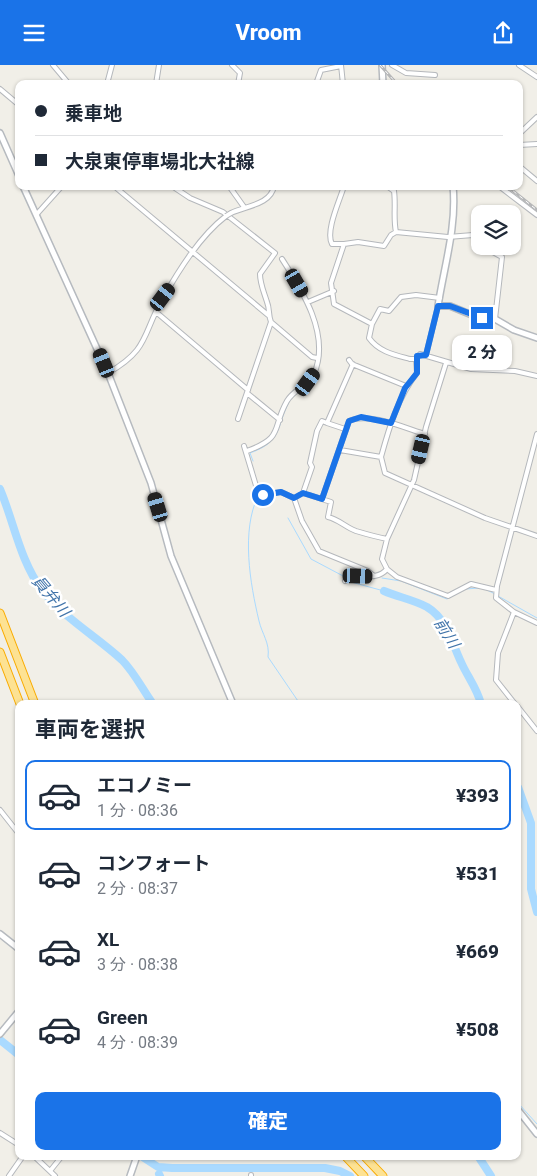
<!DOCTYPE html>
<html lang="ja">
<head>
<meta charset="utf-8">
<style>
  :root { --surface:#fff; --page:#f6f6f7; --text:#1f2937; --muted:#747a83; --line:#e0e1e3; --accent:#1a73e8 }
  body { margin:0; font-family:Roboto,"Noto Sans JP",sans-serif; background:var(--page); color:var(--text); height:100vh; display:flex; flex-direction:column; font-size:19px; white-space:nowrap }
  * { box-sizing:border-box; margin:0 }
  p { font-size:16px; color:var(--muted) }
  .icon { flex:none; width:28px; height:28px; fill:none; stroke:currentColor; stroke-width:2; stroke-linecap:round; stroke-linejoin:round }
  .map { position:relative; flex:1; overflow:hidden }
  .details { position:absolute; left:15px; top:635px; width:506px; height:460px; display:flex; flex-direction:column; background:var(--surface); border-radius:10px; box-shadow:0 1px 4px #0004 }
  .details>* { flex:none }
  .hud { position:absolute; left:15px; top:15px; width:508px; height:110px; border-radius:10px; box-shadow:0 1px 4px #0004; display:grid; align-content:center; height:110px; padding:0 20px; background:var(--surface) }
  .controls { position:absolute; left:471px; top:140px; display:grid; gap:10px }
  .controls a { display:grid; place-items:center; width:50px; height:50px; border-radius:10px; background:var(--surface); box-shadow:0 1px 4px #0004; font-size:25px }
  .end { position:absolute; width:22px; height:22px; margin:-11px; border:6px solid #1a73e8; background:#fff; box-shadow:0 0 0 2px #fff }
  .from { border-radius:50% }
  .bubble { position:absolute; height:35px; border-radius:10px; background:var(--surface); box-shadow:0 1px 4px #0004; font-size:16px; font-weight:800; line-height:35px; text-align:center }
  .car { position:absolute; width:15px; height:30px; margin:-15px -8px; border-radius:6px; box-shadow:0 0 4px 1px #0007; background:linear-gradient(#222 24%,#8ab4d8 0 40%,#222 0 76%,#8ab4d8 0 86%,#222 0) }
  .hud b { display:flex; align-items:center; gap:18px; height:48px; font-size:19px }
  .hud b+b { border-top:1px solid var(--line) }
  .hud i { width:12px; height:12px; background:var(--text) }
  ul { padding:0; list-style:none }
  li { display:flex; align-items:center; gap:15px; height:70px; margin:0 10px 8px; padding:0 10px; border:2px solid transparent; border-radius:10px }
  li div { flex:1 }
  li b { display:block; font-size:19px }
  li em { font-style:normal; font-weight:800 }
  li.selected { border-color:var(--accent) }
  li>.icon { width:45px; height:45px; stroke-width:1.5 }
  h2 { padding:0 20px; font-size:22px; line-height:60px }
  .button { display:flex; gap:10px; margin-top:auto; padding:10px 20px }
  .button a { flex:1; height:58px; border-radius:10px; background:var(--accent); color:#fff; font-size:20px; font-weight:800; line-height:58px; text-align:center }
  header { display:flex; justify-content:space-between; align-items:center; height:65px; padding:0 20px; background:var(--accent); color:#fff; font-size:22px; font-weight:800 }
  .map>svg:first-child { display:block }
</style>
</head>
<body>
<header><svg class="icon" aria-label="menu" viewBox="0 0 24 24"><path d="M4 6h16M4 12h16M4 18h16"/></svg>Vroom<svg class="icon" aria-label="share" viewBox="0 0 24 24"><path d="M12 15V3M7 8l5-5 5 5M5 13v7h14v-7"/></svg></header>
<div class="map">
<svg width="537" height="1111" viewBox="0 0 537 1111">
  <rect width="100%" height="100%" fill="#f1efe8"/>
  <g fill="none" stroke-linecap="round" stroke-linejoin="round">
    <path stroke="#aadaff" stroke-width="1" d="M 253,396 L 250,388 C 283,376 275,364 289,337
      M 258,431 C 241,466 250,518 259,556 C 262,569 270,578 268,592 L 300,639
      M 288,453 L 311,494 L 345,512
      M 382,513 L 401,516 L 447,534 L 462,526
      M 351,517 L 384,526
      M 466,524 L 479,523
      M 485,524 L 495,529
      M 498,531 L 537,553
      M 518,1038 L 537,1059"/>
    <path stroke="#aadaff" stroke-width="8" d="M 0,424 C 14,457 20,496 42,525 C 65,554 96,571 122,595 C 134,607 143,625 153,639
      M 384,526 C 398,532 414,535 427,542 C 447,554 452,578 461,597 C 467,611 477,623 481,639
      M 518,722 L 531,758 L 531,824 L 537,847
      M 0,975 L 19,990
      M 141,1091 L 158,1102 L 172,1103 L 325,1103 L 340,1106 L 350,1111
      M 478,1091 L 491,1111
      M 159,1109 L 160,1111"/>
    <defs>
      <path id="street" d="M 53,0 L 69,19
        M 232,0 L 240,8 L 238,19
        M 341,0 L 343,19
        M 392,0 L 406,8 L 435,10
        M 519,0 L 537,12
        M 107,19 L 112,0
        M 156,19 L 159,0
        M 316,19 L 321,5 L 341,1
        M 0,24 L 19,40
        M 519,69 L 537,52
        M 519,80 L 537,79
        M 519,101 L 537,116
        M 114,121 L 268,250
        M 172,121 L 190,133 L 223,147 L 275,188 L 260,209 C 260,219 264,227 267,237 C 270,244 268,250 271,257 L 312,292 L 317,293
        M 229,121 L 244,142
        M 344,121 C 340,135 325,166 332,179 L 344,179 L 331,218 L 334,239 L 372,259 L 369,273 C 379,287 395,290 410,294 L 416,294 L 420,289 L 471,304 L 515,306 L 537,311
        M 387,121 L 394,126 C 396,140 393,153 396,167
        M 499,121 L 537,150
        M 231,148 C 245,141 271,140 274,121
        M 36,150 L 62,121
        M 344,179 L 358,177 L 384,181 L 391,170 L 396,167 L 448,172 L 473,170 L 480,174
        M 488,181 L 491,186 L 502,192 L 495,254
        M 308,237 L 334,226
        M 156,247 L 248,325
        M 372,259 L 380,244 L 389,246 L 401,232 L 416,230 L 440,233
        M 426,290 L 438,241
        M 349,295 L 352,299 L 406,321
        M 108,308 C 150,284 142,269 163,233 C 179,205 200,171 226,151
        M 247,328 L 280,355
        M 238,354 L 271,257
        M 345,364 L 327,358 L 353,299
        M 537,369 L 497,521 L 496,533 L 514,547 L 537,558
        M 244,381 L 257,424 L 263,430 L 281,427 L 294,433 L 302,456 L 319,486 L 368,506 L 374,511
        M 340,385 L 381,392 L 385,408 L 485,453 L 537,471
        M 247,386 C 285,372 271,364 287,336 C 294,324 308,321 314,309 C 331,270 302,225 282,194
        M 381,392 C 389,363 398,332 417,308 L 416,294
        M 303,428 L 331,437 L 328,452 C 338,454 345,462 356,466 C 366,469 377,472 387,474 L 414,415 L 426,362 L 446,298
        M 294,433 L 303,428 L 312,402 L 310,398 L 317,366 L 322,356 L 327,358
        M 322,434 L 349,356 C 369,347 405,363 425,369
        M 387,504 L 397,512 L 448,531 L 471,519 L 496,525
        M 345,516 L 352,511 C 364,510 378,515 387,504 L 382,494 L 387,474
        M 514,547 L 498,588 L 496,615 L 515,639
        M 518,642 L 537,666
        M 0,745 L 19,769
        M 0,1068 L 19,1080
        M 34,1091 L 55,1111
        M 50,1106 L 62,1091
        M 251,1110 L 251,1111
        M 9,1111 L 23,1091"/>
      <path id="secondary" d="M 382,0 L 383,19
        M 0,68 L 19,111
        M 23,121 L 108,308 L 151,418 L 171,491 L 233,639
        M 453,121 C 457,161 444,202 438,241 L 450,241 L 472,250 L 495,254 L 514,265 L 537,273
        M 0,869 L 19,884
        M 0,969 L 19,946
        M 518,1045 L 537,1069
        M 130,1111 L 137,1091"/>
      <path id="highway" d="M 0,548 L 35,639
        M 0,587 L 20,639
        M 345,1091 L 364,1111
        M 364,1091 L 383,1111"/>
    </defs>
    <use href="#street" stroke="#b5b8bc" stroke-width="6"/>
    <use href="#secondary" stroke="#b6babf" stroke-width="8"/>
    <use href="#highway" stroke="#f9ab00" stroke-width="9"/>
    <use href="#street" stroke="#fff" stroke-width="4"/>
    <use href="#secondary" stroke="#fff" stroke-width="5"/>
    <use href="#highway" stroke="#fde293" stroke-width="7"/>
    <defs>
      <path id="rail" d="M 380,0 L 397,19
        M 507,121 L 537,145"/>
    </defs>
    <use href="#rail" stroke="#b6b7b8" stroke-width="3"/>
    <use href="#rail" stroke="#fff" stroke-width="1" stroke-dasharray="4" stroke-linecap="butt"/>
    <defs>
      <path id="street-bridge" d="M 226,151 L 231,148"/>
    </defs>
    <use href="#street-bridge" stroke="#b5b8bc" stroke-width="6" stroke-linecap="butt"/>
    <use href="#street-bridge" stroke="#fff" stroke-width="4"/>
  </g>
  <g fill="none" stroke-linecap="round" stroke-linejoin="round">
    <path stroke="#1a73e8" stroke-width="6" d="M 263,430 L 281,427 L 294,433 L 303,428 L 322,434 L 349,356 L 361,352 L 391,358 L 405,323 L 417,308 L 417,291 L 426,290 L 438,241 L 450,241 L 482,253"/>
  </g>
  <g text-anchor="middle" dominant-baseline="central" stroke-width="5" stroke-linejoin="round" paint-order="stroke">
    <g font-size="16" font-style="italic" fill="#4174aa" stroke="#fff">
      <text transform="translate(51 531) rotate(50)">員弁川</text>
      <text transform="translate(447 568) rotate(58)">前川</text>
    </g>
  </g>
</svg>
<div class="controls">
<a><svg class="icon" aria-label="layers" viewBox="0 0 24 24"><path d="M12 4l9 5-9 5-9-5zM3 14l9 5 9-5"/></svg></a>
</div>
<i class="end from" style="left:263px;top:430px"></i>
<i class="end" style="left:482px;top:253px"></i>
<div class="bubble" style="left:452px;top:270px;width:60px">2 分</div>
<i class="car" style="left:297px;top:218px;rotate:150deg"></i>
<i class="car" style="left:163px;top:232px;rotate:37deg"></i>
<i class="car" style="left:104px;top:298px;rotate:338deg"></i>
<i class="car" style="left:308px;top:317px;rotate:36deg"></i>
<i class="car" style="left:421px;top:384px;rotate:193deg"></i>
<i class="car" style="left:158px;top:442px;rotate:343deg"></i>
<i class="car" style="left:358px;top:511px;rotate:92deg"></i>
<div class="hud">
<b><i class="from"></i>乗車地</b>
<b><i></i>大泉東停車場北大社線</b>
</div>
<section class="details">
<h2>車両を選択</h2>
<ul>
<li class="selected"><svg class="icon" aria-label="car" viewBox="0 0 24 24"><path d="M5 17H2v-5l4-1 3-4h7l3 4 3 1v5h-3M9 17h6M6 11h13"/><circle cx="7" cy="17" r="2"/><circle cx="17" cy="17" r="2"/></svg><div><b>エコノミー</b><p>1 分 · 08:36</p></div><em>¥393</em></li>
<li><svg class="icon" aria-label="car" viewBox="0 0 24 24"><path d="M5 17H2v-5l4-1 3-4h7l3 4 3 1v5h-3M9 17h6M6 11h13"/><circle cx="7" cy="17" r="2"/><circle cx="17" cy="17" r="2"/></svg><div><b>コンフォート</b><p>2 分 · 08:37</p></div><em>¥531</em></li>
<li><svg class="icon" aria-label="car" viewBox="0 0 24 24"><path d="M5 17H2v-5l4-1 3-4h7l3 4 3 1v5h-3M9 17h6M6 11h13"/><circle cx="7" cy="17" r="2"/><circle cx="17" cy="17" r="2"/></svg><div><b>XL</b><p>3 分 · 08:38</p></div><em>¥669</em></li>
<li><svg class="icon" aria-label="car" viewBox="0 0 24 24"><path d="M5 17H2v-5l4-1 3-4h7l3 4 3 1v5h-3M9 17h6M6 11h13"/><circle cx="7" cy="17" r="2"/><circle cx="17" cy="17" r="2"/></svg><div><b>Green</b><p>4 分 · 08:39</p></div><em>¥508</em></li>
</ul>
<div class="button"><a>確定</a></div>
</section>
</div>
</body>
</html>
